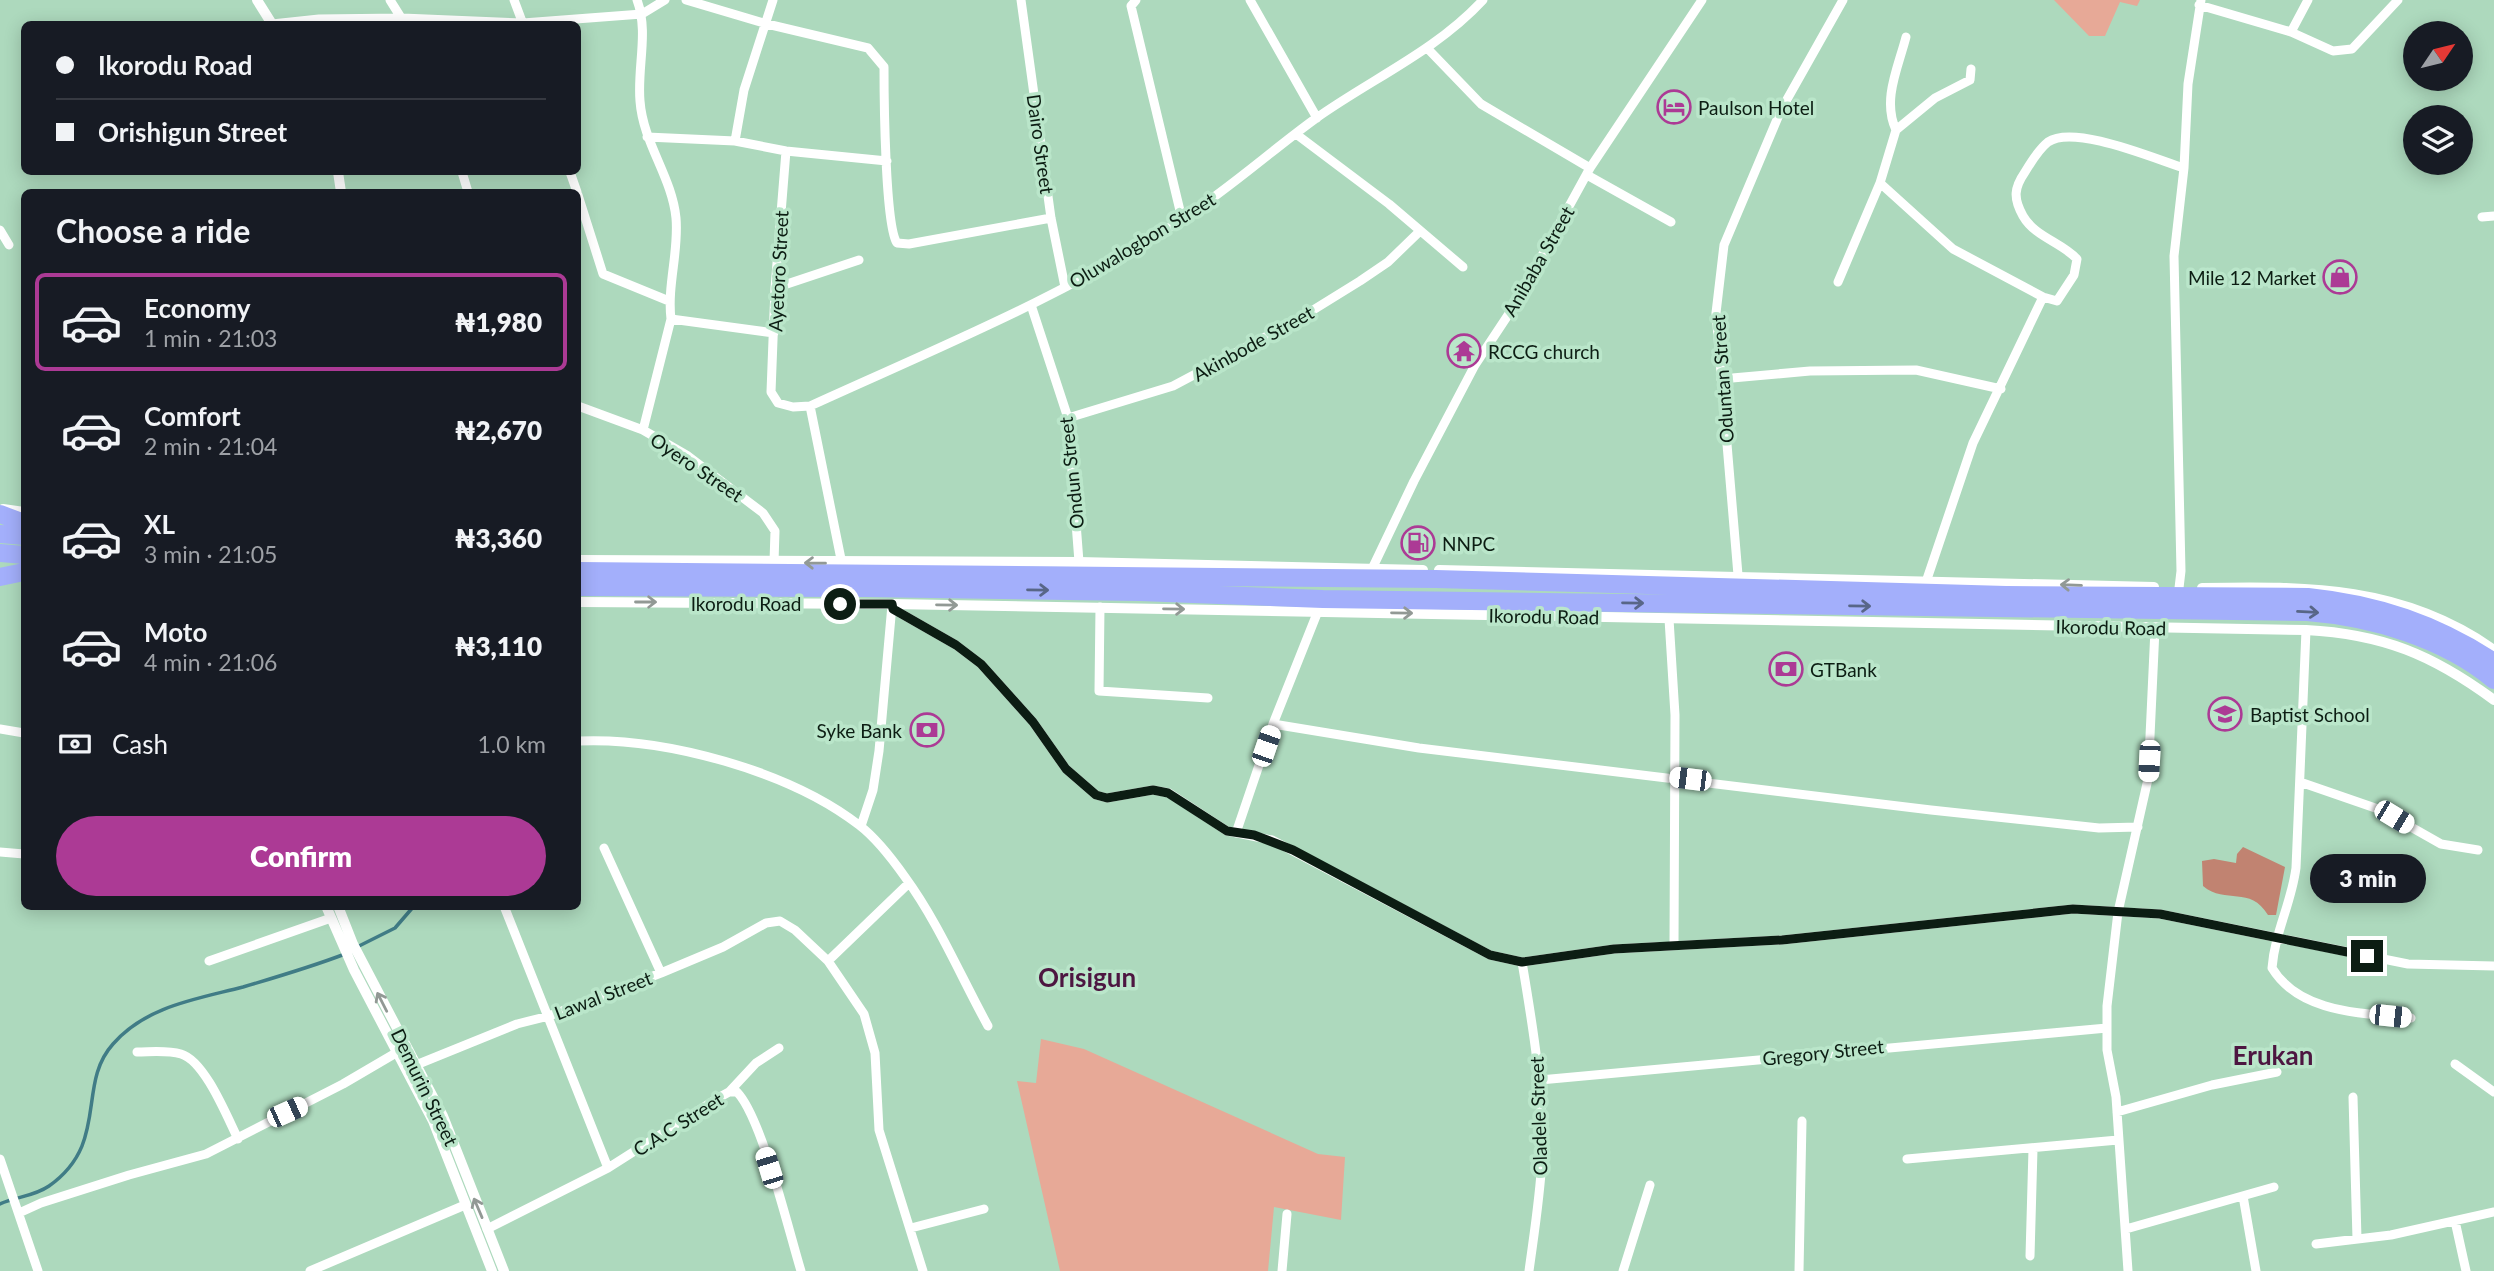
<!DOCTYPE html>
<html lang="en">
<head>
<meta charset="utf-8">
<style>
  :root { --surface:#171b24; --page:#20242c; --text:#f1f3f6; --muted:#9ea1a6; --line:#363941; --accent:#ac3a95 }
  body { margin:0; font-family:Lato,sans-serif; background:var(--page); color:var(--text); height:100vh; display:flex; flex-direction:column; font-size:26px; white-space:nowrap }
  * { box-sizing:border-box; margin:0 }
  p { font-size:23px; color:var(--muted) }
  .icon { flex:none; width:38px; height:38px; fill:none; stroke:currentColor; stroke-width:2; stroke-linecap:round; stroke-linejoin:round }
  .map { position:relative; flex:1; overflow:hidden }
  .details { position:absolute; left:21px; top:189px; width:560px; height:721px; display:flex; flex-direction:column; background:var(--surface); border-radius:10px; box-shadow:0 4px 18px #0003 }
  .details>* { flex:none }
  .top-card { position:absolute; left:21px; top:21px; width:560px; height:154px; border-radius:10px; box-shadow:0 4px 18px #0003; display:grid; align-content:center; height:154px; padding:0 35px; background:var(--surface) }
  .needle { width:46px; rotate:55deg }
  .buttons { position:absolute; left:2403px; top:21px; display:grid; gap:14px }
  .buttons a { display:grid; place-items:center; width:70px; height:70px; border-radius:50%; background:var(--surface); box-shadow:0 4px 18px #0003; font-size:35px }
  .end { position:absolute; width:32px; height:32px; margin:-16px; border:9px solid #0c1d13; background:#fff; box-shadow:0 0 0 4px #fff }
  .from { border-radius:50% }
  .bubble { position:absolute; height:49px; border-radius:24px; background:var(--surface); box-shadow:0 4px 18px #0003; font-size:23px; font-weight:800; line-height:49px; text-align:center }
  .car { position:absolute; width:21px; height:42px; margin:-21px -10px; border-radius:9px; box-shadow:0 0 5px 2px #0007; background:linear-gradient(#fff 24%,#345 0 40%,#fff 0 76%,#345 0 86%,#fff 0) }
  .top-card b { display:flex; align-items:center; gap:24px; height:66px; font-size:26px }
  .top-card b+b { border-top:2px solid var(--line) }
  .top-card i { width:18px; height:18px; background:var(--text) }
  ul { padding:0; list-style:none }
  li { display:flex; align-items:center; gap:21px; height:98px; margin:0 14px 10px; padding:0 21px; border:4px solid transparent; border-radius:10px }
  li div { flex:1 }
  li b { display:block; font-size:26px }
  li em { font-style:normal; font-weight:800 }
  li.current { border-color:var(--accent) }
  li>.icon { width:63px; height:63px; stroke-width:1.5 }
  h2 { padding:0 35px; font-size:32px; line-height:84px }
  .pay { display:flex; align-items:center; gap:18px; height:77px; padding:0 35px; font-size:26px }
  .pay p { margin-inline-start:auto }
  .cta { display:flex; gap:14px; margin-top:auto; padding:14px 35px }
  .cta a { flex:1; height:80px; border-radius:42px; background:var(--accent); color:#fff; font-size:28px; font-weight:800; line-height:80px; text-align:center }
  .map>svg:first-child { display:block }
</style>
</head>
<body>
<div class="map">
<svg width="2494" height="1271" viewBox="0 0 2494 1271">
  <rect width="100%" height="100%" fill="#add9bd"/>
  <path fill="#e7a997" d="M 2054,0 L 2140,0 L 2137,6 L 2120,2 L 2105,36 L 2089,36 Z
    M 1041,1039 L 1084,1049 L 1318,1154 L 1345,1157 L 1341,1220 L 1274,1207 L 1268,1271 L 1060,1271 L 1017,1081 L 1036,1083 Z"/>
  <path fill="#c18371" d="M 2243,847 L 2285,867 L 2276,915 L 2268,915 C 2250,885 2226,905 2203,886 L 2202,861 L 2214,859 L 2236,863 L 2237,854 Z"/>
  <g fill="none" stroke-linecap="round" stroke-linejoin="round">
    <path stroke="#407c86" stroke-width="3.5" d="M 357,947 L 395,928 L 414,906
      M 0,1204 C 17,1196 33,1197 49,1186 C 110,1143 76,1085 113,1044 C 146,1006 197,999 243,987 C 277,977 311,967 345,954"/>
    <path stroke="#fff" stroke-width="9" d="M 390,0 L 405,24
      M 514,0 L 523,24
      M 637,0 C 649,32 637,67 640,101 C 643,143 672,177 676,218 C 679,252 667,285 671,319 L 643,430
      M 686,0 L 767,24 L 868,48 L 884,67 C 884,94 885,226 897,243 L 909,244 L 1051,218
      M 1021,0 L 1051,218 L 1065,287
      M 1136,0 L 1131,6 L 1182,219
      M 1250,0 L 1317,118
      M 2199,5 L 2291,32 L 2333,51 L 2352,49 L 2398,0
      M 272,24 L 319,19 L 402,18 L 523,23 L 642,14 L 665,0
      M 2291,32 L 2308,0
      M 1427,48 L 1481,104 L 1590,168
      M 1896,130 L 1935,98 L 1970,80 L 1971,69
      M 1296,134 L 1389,204 L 1463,267
      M 647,137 L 735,141 L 786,151 L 887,161
      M 735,141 L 744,90 L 773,0
      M 786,151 L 775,288 L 771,392 L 778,403 L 793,407 L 810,406 C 937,348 1068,295 1184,218 C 1230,188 1271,151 1315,119 C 1371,79 1436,51 1483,0
      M 462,172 L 468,192
      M 570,172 L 577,192
      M 1587,175 L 1671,222
      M 1880,183 L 1953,249 L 2043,297
      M 578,195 L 603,274 L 669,301
      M 2482,217 L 2494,216
      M 0,230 L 9,245
      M 1838,282 L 1880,183 L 1896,130 C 1882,100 1898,68 1906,37
      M 775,288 L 859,260
      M 1031,305 L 1068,418 L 1079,562
      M 671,319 L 774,333
      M 1721,379 L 1810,371 L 1916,370 L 2001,389
      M 578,406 L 643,430 L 688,456 L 763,513 L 775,531 L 774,562
      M 810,406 L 842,564
      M 1068,418 L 1173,386 L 1297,320 L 1360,281 L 1388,262 L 1420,231
      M 1372,569 L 1414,481 L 1475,365 L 1516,303 L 1590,168 L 1702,0
      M 1738,575 L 1716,313 L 1724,245 L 1781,110 L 1843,0
      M 1926,582 L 1973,443 L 2043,297 L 2057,301 L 2074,275 L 2077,259 C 2061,242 2035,237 2023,216 C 2013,198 2014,188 2025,172 C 2031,162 2039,149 2048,142 C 2074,124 2155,159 2184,168
      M 2179,588 L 2181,571 L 2174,256 L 2184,168 L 2188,84 L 2201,0
      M 1100,607 L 1099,691 L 1208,698
      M 893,609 L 956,645 L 981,664 L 1033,722 L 1066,769 L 1096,795 L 1107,798 L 1153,790 L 1169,793 L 1227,831 L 1272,840 L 1490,955 L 1522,962 L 1614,949 L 1782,940 L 2073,909 L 2160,914 L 2408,964 L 2494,966
      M 1669,619 L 1675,715 L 1674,945
      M 2306,630 L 2296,868 C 2291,905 2275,931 2272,968 C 2300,1014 2364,1013 2411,1018
      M 1273,724 L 1419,748 L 1931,810 L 2099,828 L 2138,827
      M 0,729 L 24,733
      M 578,741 C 665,737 789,771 859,825 C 876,838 893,860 905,877 C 938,922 961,977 988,1026
      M 2300,782 L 2381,810 L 2441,844 L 2478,850
      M 861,826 L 873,790 L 879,751 L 892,605
      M 1236,833 L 1273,724 L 1318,611
      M 604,848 L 661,973
      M 0,852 L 24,854
      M 504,906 L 608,1168
      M 209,961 L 331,918
      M 828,961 L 909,883
      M 1522,962 C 1533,1027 1544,1093 1542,1159 C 1540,1197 1534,1234 1529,1271
      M 137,1052 C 151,1052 167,1050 181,1054 C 205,1061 227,1117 238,1139
      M 2455,1064 L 2494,1092
      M 411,1067 L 517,1024 L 549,1016 L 661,973 L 723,947 L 766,923 L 780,921 L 795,930 L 828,961 L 864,1014 L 875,1053 L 879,1130 L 923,1271
      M 1540,1080 L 2107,1028
      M 729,1092 L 756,1063 L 779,1048
      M 2353,1097 L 2357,1239
      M 2117,1112 L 2212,1085 L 2277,1072
      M 0,1159 L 38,1271
      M 1907,1159 L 2118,1140
      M 2243,1196 L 2256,1271
      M 19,1213 L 41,1203 L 129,1175 L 206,1154 L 343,1084 L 401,1050
      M 2455,1221 L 2466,1271
      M 911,1228 L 984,1209
      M 487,1229 L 608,1168 L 718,1098 L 729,1092 L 737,1092 C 762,1118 789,1232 801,1271
      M 2126,1229 L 2274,1187
      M 2316,1244 L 2391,1235 L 2494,1212
      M 2030,1256 L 2033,1149
      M 310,1271 L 465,1205
      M 1282,1271 L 1287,1214
      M 1623,1271 L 1650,1185
      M 1799,1271 L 1802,1121
      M 2128,1271 L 2116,1097 L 2107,1050 L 2107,1006 L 2118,912 L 2148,779 L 2155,629"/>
    <path stroke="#fff" stroke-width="10" d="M 257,0 L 272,24
      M 338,172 L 341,192
      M 3,509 L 24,512
      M 578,560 L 1079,562 L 1423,570
      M 1439,570 L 2154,587
      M 2202,588 C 2308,586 2404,586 2494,650
      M 578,602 L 892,604 L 2306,630 C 2383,634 2433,655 2494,700
      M 326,906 L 354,970 L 433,1121 L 492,1271
      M 338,906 L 353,944 L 443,1116 L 504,1271"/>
    <path stroke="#a3affb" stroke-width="18" d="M 0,514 L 24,523
      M 0,534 L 24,536
      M 0,553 L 24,555
      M 578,571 L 1436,579 L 2006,595 L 2308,597 C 2377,604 2436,624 2494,662
      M 0,577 L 24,572
      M 578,587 L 865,588 L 1140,592 L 1323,599 L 2307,612 C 2371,617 2444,638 2494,680"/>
  </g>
  <defs><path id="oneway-shaft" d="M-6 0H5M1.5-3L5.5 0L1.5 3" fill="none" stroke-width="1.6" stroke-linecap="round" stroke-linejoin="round" transform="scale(1.75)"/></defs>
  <g stroke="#929995">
    <use href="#oneway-shaft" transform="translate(815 563) rotate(-179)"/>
    <use href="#oneway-shaft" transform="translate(2071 585) rotate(-178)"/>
    <use href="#oneway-shaft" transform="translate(646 602)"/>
    <use href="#oneway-shaft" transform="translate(947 605) rotate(1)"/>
    <use href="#oneway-shaft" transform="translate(1174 609) rotate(1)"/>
    <use href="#oneway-shaft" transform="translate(1402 613) rotate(1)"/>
    <use href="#oneway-shaft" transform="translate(382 1002) rotate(-117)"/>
    <use href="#oneway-shaft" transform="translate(478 1208) rotate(-113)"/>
  </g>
  <g stroke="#586687">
    <use href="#oneway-shaft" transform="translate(1038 590) rotate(1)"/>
    <use href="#oneway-shaft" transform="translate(1633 603) rotate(1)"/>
    <use href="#oneway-shaft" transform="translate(1860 606) rotate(1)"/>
    <use href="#oneway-shaft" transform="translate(2308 612) rotate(3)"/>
  </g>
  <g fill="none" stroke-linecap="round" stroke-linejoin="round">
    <path stroke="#0c1d13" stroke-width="9" d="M 840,604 L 892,604 L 893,609 L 956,645 L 981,664 L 1033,722 L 1066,769 L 1096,795 L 1107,798 L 1153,790 L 1168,793 L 1227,831 L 1254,835 L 1293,850 L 1490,955 L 1522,962 L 1614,949 L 1782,940 L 2073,909 L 2160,914 L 2367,956"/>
  </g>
  <defs>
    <symbol id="hotel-ring" viewBox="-11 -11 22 22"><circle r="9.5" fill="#bae6ca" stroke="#ac3a95" stroke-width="1.5"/><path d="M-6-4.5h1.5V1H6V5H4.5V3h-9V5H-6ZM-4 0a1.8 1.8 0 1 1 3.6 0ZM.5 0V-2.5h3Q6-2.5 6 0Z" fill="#ac3a95"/></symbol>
    <symbol id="shop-ring" viewBox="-11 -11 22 22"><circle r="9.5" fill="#bae6ca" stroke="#ac3a95" stroke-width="1.5"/><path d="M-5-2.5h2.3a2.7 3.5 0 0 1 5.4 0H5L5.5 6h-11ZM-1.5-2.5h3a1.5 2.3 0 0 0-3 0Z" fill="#ac3a95"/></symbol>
    <symbol id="temple-ring" viewBox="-11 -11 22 22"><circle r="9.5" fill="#bae6ca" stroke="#ac3a95" stroke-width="1.5"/><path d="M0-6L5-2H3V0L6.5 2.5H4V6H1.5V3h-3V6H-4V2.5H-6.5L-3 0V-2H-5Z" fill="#ac3a95"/></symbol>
    <symbol id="fuel-ring" viewBox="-11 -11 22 22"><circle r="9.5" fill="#bae6ca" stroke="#ac3a95" stroke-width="1.5"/><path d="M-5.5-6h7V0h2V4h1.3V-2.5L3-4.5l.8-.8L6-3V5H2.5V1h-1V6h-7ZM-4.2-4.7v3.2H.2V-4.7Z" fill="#ac3a95"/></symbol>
    <symbol id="bank-ring" viewBox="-11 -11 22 22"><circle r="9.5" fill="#bae6ca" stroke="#ac3a95" stroke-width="1.5"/><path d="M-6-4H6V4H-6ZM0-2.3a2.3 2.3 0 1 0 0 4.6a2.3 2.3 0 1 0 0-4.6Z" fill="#ac3a95"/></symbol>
    <symbol id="school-ring" viewBox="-11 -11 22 22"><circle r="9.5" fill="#bae6ca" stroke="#ac3a95" stroke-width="1.5"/><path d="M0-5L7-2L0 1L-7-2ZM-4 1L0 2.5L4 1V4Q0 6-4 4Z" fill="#ac3a95"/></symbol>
  </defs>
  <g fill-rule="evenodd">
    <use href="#hotel-ring" x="1655" y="88" width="38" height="38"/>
    <use href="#shop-ring" x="2321" y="258" width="38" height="38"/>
    <use href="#temple-ring" x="1445" y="332" width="38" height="38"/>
    <use href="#fuel-ring" x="1399" y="524" width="38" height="38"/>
    <use href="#bank-ring" x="1767" y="650" width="38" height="38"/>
    <use href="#school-ring" x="2206" y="695" width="38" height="38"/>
    <use href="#bank-ring" x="908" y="711" width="38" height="38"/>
  </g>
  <g text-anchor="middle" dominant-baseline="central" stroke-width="7" stroke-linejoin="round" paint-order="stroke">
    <g font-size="19" fill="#0c1d13" stroke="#bae6ca" text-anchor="start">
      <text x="1698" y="107">Paulson Hotel</text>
      <text x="2316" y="277" text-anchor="end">Mile 12 Market</text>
      <text x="1488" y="351">RCCG church</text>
      <text x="1442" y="543">NNPC</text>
      <text x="1810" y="669">GTBank</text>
      <text x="2250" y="714">Baptist School</text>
      <text x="902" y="730" text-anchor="end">Syke Bank</text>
    </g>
    <g font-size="19" fill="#0c1d13" stroke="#bae6ca">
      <text transform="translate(1041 144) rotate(82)">Dairo Street</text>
      <text transform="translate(1142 240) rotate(-31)">Oluwalogbon Street</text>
      <text transform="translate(1538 261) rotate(-60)">Anibaba Street</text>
      <text transform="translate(778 271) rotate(-87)">Ayetoro Street</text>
      <text transform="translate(1253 343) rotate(-29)">Akinbode Street</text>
      <text transform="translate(1722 379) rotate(-94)">Oduntan Street</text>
      <text transform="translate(697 467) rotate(34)">Oyero Street</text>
      <text transform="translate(1071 473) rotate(-96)">Ondun Street</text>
      <text x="746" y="603">Ikorodu Road</text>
      <text transform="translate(1544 616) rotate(1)">Ikorodu Road</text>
      <text transform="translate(2111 627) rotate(1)">Ikorodu Road</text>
      <text transform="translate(603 995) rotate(-21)">Lawal Street</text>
      <text transform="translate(1823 1052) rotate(-6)">Gregory Street</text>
      <text transform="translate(425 1087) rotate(64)">Demurin Street</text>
      <text transform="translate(1538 1116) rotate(-92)">Oladele Street</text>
      <text transform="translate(678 1124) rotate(-32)">C.A.C Street</text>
    </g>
    <g font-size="26" font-weight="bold" fill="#4d1641" stroke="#bae6ca">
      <text x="1087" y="977">Orisigun</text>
      <text x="2273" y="1055">Erukan</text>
    </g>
  </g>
</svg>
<div class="buttons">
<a><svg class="needle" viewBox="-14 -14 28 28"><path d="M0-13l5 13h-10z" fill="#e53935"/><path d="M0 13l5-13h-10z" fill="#9ea1a6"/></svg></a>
<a><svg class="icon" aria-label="layers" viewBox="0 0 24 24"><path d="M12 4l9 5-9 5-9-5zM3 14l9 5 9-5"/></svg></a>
</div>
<i class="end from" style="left:840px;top:604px"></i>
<i class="end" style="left:2367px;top:956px"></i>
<div class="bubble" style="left:2310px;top:854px;width:116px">3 min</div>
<i class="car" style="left:1266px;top:746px;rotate:19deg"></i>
<i class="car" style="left:2149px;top:761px;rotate:183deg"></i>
<i class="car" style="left:1690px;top:779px;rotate:277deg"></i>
<i class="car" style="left:2394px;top:817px;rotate:121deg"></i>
<i class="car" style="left:2390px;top:1016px;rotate:96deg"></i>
<i class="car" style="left:287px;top:1112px;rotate:66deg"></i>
<i class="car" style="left:769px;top:1168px;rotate:343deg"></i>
<div class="top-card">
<b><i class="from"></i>Ikorodu Road</b>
<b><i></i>Orishigun Street</b>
</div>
<section class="details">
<h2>Choose a ride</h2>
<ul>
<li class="current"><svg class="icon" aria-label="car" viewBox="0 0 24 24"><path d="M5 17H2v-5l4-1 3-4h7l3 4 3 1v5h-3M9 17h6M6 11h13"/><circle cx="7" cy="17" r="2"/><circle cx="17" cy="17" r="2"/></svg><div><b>Economy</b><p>1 min · 21:03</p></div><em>₦1,980</em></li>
<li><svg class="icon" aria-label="car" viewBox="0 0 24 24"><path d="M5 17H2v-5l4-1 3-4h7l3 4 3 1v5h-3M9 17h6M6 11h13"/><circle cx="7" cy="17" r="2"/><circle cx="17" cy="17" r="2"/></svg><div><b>Comfort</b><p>2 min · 21:04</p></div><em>₦2,670</em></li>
<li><svg class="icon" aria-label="car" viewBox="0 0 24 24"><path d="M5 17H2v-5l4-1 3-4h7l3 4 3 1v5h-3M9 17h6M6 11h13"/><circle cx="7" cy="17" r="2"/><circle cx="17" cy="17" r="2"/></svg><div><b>XL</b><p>3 min · 21:05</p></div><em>₦3,360</em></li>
<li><svg class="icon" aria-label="car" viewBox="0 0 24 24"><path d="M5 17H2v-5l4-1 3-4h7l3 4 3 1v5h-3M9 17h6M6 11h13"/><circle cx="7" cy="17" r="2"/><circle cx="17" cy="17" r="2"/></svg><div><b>Moto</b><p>4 min · 21:06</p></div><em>₦3,110</em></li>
</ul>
<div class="pay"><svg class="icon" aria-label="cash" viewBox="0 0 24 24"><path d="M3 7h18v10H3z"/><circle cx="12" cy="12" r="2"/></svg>Cash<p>1.0 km</p></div>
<div class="cta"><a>Confirm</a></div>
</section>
</div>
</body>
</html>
